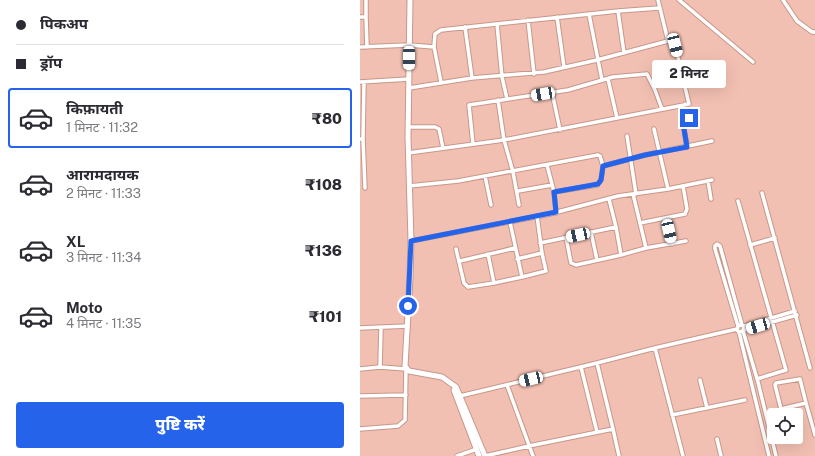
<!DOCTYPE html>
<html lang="hi">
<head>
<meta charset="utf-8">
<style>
  :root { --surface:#fff; --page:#f2f2f3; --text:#2b2b33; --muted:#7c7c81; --line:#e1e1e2; --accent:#2563eb }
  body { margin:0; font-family:"Public Sans","Noto Sans Devanagari",sans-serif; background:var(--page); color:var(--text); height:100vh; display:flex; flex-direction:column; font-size:15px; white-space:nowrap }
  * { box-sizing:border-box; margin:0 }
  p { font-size:13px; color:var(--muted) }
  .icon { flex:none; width:22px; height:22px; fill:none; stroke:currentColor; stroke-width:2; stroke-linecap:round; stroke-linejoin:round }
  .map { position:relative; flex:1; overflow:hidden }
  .details { display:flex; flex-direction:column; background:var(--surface); width:360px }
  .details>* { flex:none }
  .hud { display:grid; align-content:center; height:88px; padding:0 16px; background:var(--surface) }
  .controls { position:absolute; left:407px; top:408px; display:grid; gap:8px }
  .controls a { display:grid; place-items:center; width:36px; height:36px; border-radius:4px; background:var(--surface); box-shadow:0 4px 16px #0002; font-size:20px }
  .end { position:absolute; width:18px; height:18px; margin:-9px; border:5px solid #2563eb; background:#fff; box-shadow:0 0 0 2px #fff }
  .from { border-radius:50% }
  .bubble { position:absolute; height:28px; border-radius:4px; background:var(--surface); box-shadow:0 4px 16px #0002; font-size:13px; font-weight:800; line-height:28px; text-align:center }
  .car { position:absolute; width:12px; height:24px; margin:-12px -6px; border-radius:5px; box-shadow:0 0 3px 1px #0007; background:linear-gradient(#fff 24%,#345 0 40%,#fff 0 76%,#345 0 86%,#fff 0) }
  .hud b { display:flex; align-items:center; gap:14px; height:38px; font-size:15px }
  .hud b+b { border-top:1px solid var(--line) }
  .hud i { width:10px; height:10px; background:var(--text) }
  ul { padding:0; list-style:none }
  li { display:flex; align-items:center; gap:12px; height:60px; margin:0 8px 6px; padding:0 8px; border:2px solid transparent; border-radius:4px }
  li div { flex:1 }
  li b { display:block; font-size:15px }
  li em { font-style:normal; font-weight:800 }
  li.on { border-color:var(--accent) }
  li>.icon { width:36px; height:36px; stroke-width:1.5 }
  .action { display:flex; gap:8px; margin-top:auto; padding:8px 16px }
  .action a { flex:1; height:46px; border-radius:4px; background:var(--accent); color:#fff; font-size:16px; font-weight:800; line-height:46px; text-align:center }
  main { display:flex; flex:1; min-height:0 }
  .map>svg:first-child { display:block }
</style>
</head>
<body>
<main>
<section class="details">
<div class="hud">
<b><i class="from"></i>पिकअप</b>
<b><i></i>ड्रॉप</b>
</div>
<ul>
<li class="on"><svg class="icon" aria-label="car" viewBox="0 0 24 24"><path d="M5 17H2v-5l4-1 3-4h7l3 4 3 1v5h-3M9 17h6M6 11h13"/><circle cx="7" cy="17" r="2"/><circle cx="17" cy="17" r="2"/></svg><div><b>किफ़ायती</b><p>1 मिनट · 11:32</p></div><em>₹80</em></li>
<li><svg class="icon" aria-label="car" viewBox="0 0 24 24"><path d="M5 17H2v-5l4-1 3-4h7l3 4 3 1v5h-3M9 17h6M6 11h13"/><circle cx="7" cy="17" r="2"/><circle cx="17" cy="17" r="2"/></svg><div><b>आरामदायक</b><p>2 मिनट · 11:33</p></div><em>₹108</em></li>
<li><svg class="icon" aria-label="car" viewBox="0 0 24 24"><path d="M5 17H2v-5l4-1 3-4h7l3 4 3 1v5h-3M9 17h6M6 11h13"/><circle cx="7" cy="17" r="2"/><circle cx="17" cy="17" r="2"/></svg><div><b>XL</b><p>3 मिनट · 11:34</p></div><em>₹136</em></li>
<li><svg class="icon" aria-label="car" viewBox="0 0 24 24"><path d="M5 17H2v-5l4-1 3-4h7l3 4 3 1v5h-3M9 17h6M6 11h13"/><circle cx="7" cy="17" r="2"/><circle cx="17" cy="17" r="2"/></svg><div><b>Moto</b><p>4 मिनट · 11:35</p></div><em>₹101</em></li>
</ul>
<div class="action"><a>पुष्टि करें</a></div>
</section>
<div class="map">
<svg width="455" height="456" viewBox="0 0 455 456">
  <rect width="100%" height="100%" fill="#f2c0b2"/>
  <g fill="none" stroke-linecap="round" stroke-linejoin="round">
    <defs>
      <path id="street" d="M 319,0 L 393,62
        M 423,0 L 437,21 L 452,32 L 455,32
        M 258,11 L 264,53
        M 229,14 L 242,80
        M 0,17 L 6,17 L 6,0
        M 6,17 L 7,47
        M 197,17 L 204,67
        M 168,20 L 174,74
        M 137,24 L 142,77 L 147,99
        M 105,27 L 112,78
        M 0,47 L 49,45 L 74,47 L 75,34 L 81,30 L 258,11 L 299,8
        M 74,47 L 81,82
        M 248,79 L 257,118
        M 0,82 L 49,79
        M 49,88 L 112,78 L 184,72 L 237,60 L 308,41 L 298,0
        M 192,92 L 200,130
        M 138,100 L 144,140 L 153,172 L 159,205
        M 325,104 L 329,118 L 324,129 L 327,147
        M 48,127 L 75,127 L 79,129 L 83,148
        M 294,129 L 308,189
        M 267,136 L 276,194
        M 0,139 L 3,139 L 4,82
        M 3,139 L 5,188
        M 113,144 L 109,105 L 208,90 L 253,77 L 287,74 L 295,90 L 302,109
        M 48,153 L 144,140 L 329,104 L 315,45 L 308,41
        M 187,165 L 194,192 L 196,213
        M 125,176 L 131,205
        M 348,181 L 351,199
        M 49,186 L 98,181 L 238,155 L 240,156 L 243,166 L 285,155 L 352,141
        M 158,191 L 192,185
        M 194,192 L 237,185 L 241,180 L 243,166
        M 402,193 L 450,368
        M 378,201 L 426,370 L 397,379
        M 306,218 L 312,244
        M 280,223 L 325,214 L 327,209 L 323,186
        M 231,232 L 237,260
        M 206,237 L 211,263 L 216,265 L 261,255 L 256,227
        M 51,241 L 190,214 L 258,196 L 308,189 L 352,180
        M 180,243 L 256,227 L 249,199
        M 390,245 L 415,238
        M 286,248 L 326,241
        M 96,249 L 104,283 L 108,287 L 134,283 L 162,277 L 150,222
        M 128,254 L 134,283
        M 261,255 L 286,248 L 273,194
        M 157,259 L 182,253 L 177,216
        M 100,261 L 155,248
        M 162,277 L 186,271 L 182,253
        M 378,326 L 381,325 L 384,326 L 383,331 L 379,332 L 377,330 L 378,326 L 355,249 L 355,246 L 357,244 L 360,246 L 382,325
        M 384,326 L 435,311
        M 0,328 L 48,326
        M 384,330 L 437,315
        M 383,331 L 398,382 L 416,456
        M 379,332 L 409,456
        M 295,348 L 377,329
        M 237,363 L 253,429
        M 20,367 L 21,328
        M 221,367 L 237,432
        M 0,369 L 20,367 L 46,369 L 45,420 L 38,426 L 0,429
        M 340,380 L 347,408
        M 147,385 L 173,456
        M 0,396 L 46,395
        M 100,396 L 237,363 L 295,348 L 323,456
        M 446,403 L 440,379 L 416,383 L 415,385 L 421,409 L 446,403 L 455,435
        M 421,409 L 423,415
        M 312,415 L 385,400
        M 430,437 L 431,440
        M 357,439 L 361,456
        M 97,456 L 117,449
        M 125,456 L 169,446 L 253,429 L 259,456"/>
      <path id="secondary" d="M 50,0 L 48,137 L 51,241 L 50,278 L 45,366 L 49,371 L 82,377 L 96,387 L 125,456
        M 94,390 L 119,456"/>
    </defs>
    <use href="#street" stroke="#c7978a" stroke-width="5.5"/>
    <use href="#secondary" stroke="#c7978a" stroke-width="7"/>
    <use href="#street" stroke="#fff" stroke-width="3.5"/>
    <use href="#secondary" stroke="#fff" stroke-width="5"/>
  </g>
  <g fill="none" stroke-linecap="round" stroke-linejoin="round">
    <path stroke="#2563eb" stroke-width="5" d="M 48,306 L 51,241 L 196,212 L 194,192 L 238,184 L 241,180 L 243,166 L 285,155 L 327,147 L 324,129 L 329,118"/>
  </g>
</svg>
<div class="controls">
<a><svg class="icon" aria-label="locate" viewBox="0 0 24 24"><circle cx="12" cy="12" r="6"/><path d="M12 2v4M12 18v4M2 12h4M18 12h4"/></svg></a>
</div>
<i class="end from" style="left:48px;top:306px"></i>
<i class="end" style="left:329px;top:118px"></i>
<div class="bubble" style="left:292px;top:60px;width:74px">2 मिनट</div>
<i class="car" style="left:315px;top:45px;rotate:166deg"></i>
<i class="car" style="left:49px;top:58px;rotate:180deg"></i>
<i class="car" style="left:183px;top:94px;rotate:260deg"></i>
<i class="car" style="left:309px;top:231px;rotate:167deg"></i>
<i class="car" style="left:218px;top:235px;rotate:258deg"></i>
<i class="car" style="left:398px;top:326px;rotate:254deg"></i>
<i class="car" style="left:171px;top:379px;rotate:257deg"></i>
</div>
</main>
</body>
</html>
